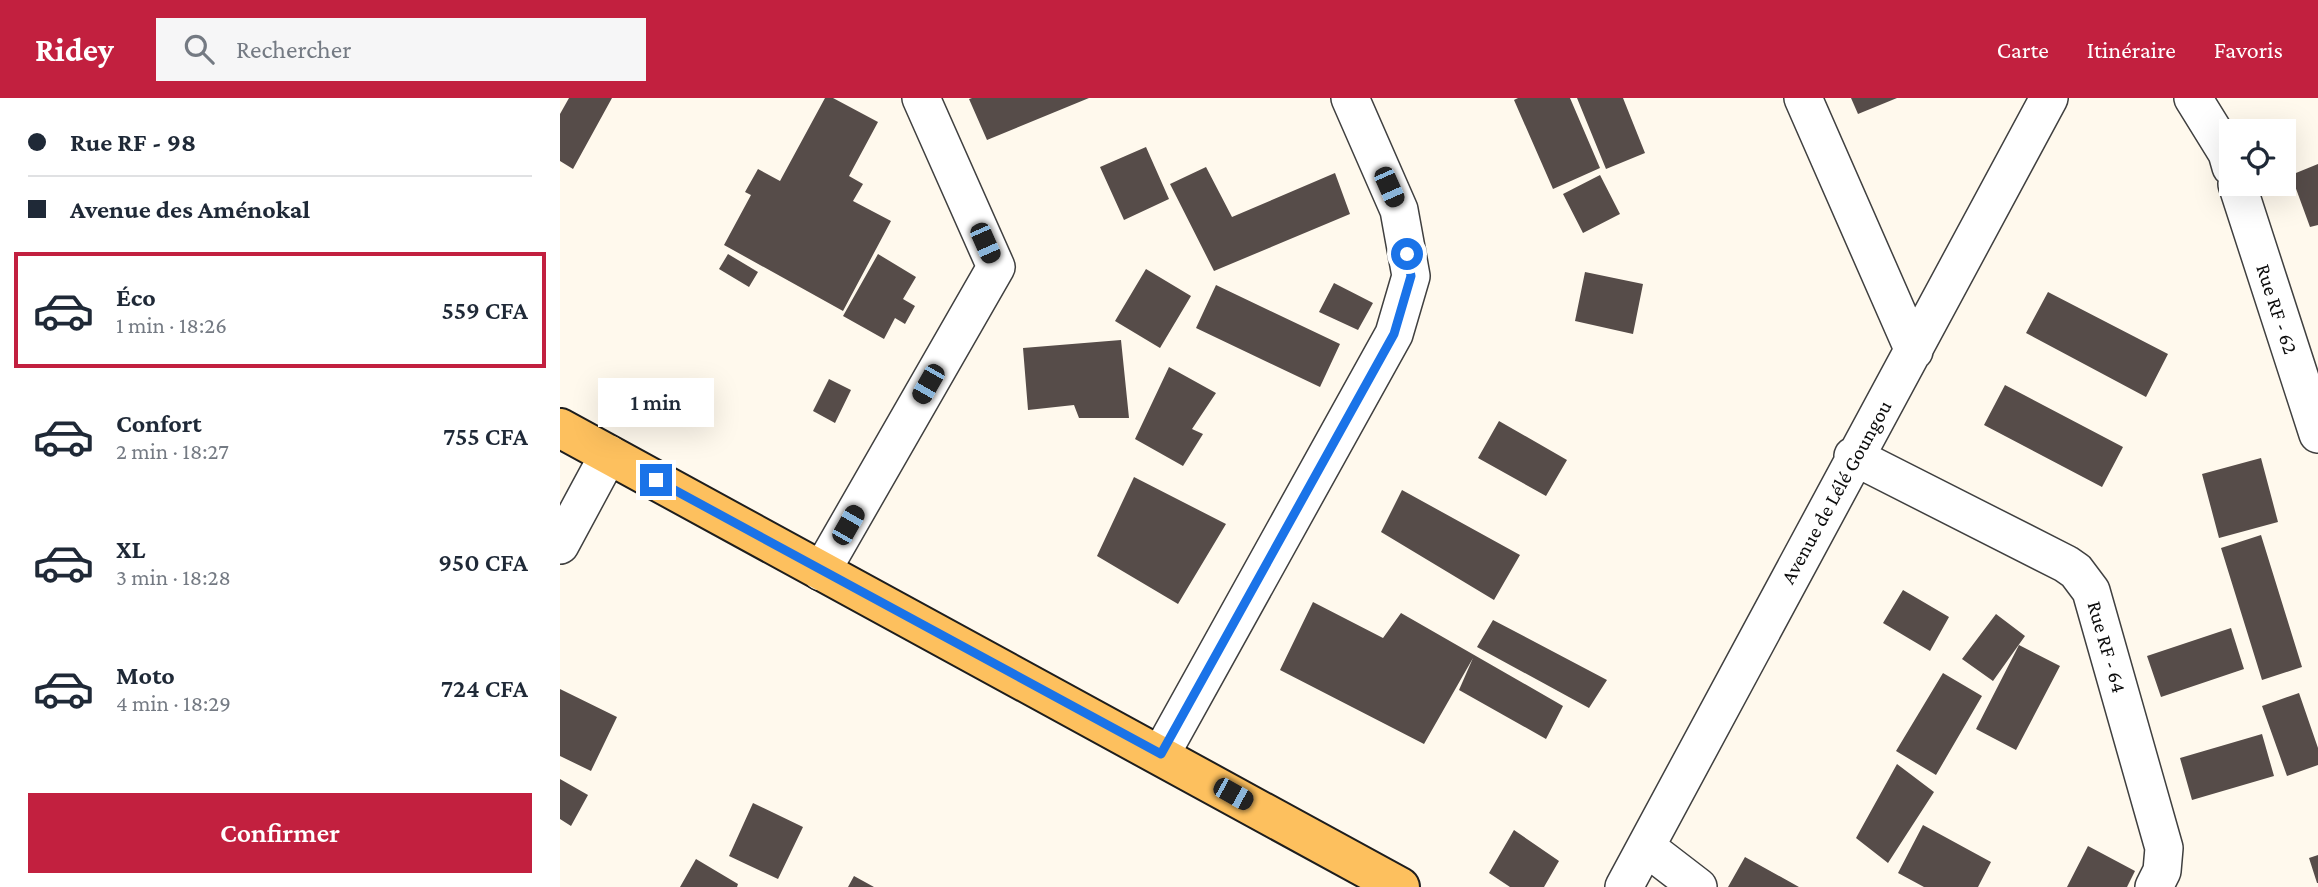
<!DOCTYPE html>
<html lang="fr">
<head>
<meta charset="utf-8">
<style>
  :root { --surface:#fff; --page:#f6f6f7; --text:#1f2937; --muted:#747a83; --line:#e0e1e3; --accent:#c2203f }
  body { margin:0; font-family:"Crimson Pro",serif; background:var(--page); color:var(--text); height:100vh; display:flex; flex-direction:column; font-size:26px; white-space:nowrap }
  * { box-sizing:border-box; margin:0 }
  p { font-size:23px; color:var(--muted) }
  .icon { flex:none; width:38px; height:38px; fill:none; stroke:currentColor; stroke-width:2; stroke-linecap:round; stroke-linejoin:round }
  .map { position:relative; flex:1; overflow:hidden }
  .drawer { display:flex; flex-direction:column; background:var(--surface); width:560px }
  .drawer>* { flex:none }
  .top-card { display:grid; align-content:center; height:154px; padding:0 28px; background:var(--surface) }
  .buttons { position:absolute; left:1659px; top:21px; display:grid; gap:14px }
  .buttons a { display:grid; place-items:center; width:77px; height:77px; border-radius:0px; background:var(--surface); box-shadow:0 7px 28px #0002; font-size:35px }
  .end { position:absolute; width:32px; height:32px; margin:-16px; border:9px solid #1a73e8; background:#fff; box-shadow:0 0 0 4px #fff }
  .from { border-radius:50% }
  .bubble { position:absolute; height:49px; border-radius:0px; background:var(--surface); box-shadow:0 7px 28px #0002; font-size:23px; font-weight:600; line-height:49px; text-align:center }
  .car { position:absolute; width:21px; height:42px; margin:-21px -10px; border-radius:9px; box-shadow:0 0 5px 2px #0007; background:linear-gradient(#222 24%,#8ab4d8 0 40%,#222 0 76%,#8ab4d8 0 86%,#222 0) }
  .top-card b { display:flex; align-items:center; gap:24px; height:66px; font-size:26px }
  .top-card b+b { border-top:2px solid var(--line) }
  .top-card i { width:18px; height:18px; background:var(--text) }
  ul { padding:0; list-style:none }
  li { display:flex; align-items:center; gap:21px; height:116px; margin:0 14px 10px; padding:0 14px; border:4px solid transparent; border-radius:0px }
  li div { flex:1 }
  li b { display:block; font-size:26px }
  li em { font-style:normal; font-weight:600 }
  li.selected { border-color:var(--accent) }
  li>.icon { width:63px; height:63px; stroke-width:1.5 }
  .primary-button { display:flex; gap:14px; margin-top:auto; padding:14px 28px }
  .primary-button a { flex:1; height:80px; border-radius:0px; background:var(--accent); color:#fff; font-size:28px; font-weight:600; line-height:80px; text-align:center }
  header { display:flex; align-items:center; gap:42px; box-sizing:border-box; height:98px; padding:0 35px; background:var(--accent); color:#fff }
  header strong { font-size:33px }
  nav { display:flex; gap:38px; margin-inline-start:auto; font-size:24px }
  .search { width:490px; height:63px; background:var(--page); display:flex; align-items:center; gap:18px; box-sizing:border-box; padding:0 24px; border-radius:0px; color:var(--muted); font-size:26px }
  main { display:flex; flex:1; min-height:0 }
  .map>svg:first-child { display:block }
</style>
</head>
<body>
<header>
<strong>Ridey</strong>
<div class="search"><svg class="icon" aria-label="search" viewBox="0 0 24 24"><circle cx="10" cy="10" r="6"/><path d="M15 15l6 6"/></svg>Rechercher</div>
<nav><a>Carte</a><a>Itinéraire</a><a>Favoris</a></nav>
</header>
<main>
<section class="drawer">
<div class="top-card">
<b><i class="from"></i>Rue RF - 98</b>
<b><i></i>Avenue des Aménokal</b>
</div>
<ul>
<li class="selected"><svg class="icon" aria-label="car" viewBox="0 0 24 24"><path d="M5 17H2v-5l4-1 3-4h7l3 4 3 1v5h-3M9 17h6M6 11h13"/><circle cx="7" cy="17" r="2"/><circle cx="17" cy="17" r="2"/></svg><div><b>Éco</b><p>1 min · 18:26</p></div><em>559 CFA</em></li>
<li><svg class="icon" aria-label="car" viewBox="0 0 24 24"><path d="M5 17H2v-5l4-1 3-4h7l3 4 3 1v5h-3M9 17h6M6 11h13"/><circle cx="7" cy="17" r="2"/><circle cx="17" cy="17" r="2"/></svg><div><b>Confort</b><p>2 min · 18:27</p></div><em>755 CFA</em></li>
<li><svg class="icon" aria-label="car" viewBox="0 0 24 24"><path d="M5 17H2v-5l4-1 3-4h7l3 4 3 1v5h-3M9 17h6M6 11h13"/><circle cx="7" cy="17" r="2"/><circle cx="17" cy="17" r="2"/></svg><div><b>XL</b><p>3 min · 18:28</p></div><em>950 CFA</em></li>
<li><svg class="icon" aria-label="car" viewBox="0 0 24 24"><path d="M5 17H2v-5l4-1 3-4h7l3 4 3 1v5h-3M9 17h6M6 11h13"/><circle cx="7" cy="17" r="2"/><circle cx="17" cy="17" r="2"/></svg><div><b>Moto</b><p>4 min · 18:29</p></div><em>724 CFA</em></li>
</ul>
<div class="primary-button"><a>Confirmer</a></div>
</section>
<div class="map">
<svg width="1758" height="789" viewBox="0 0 1758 789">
  <rect width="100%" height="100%" fill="#fff9ed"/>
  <path fill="#564c49" d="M 9,0 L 52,0 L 13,71 L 0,63 L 0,16 Z
    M 265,0 L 273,0 L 318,24 L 289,78 L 303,86 L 293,103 L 331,123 L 283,213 L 164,147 L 191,97 L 185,94 L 198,71 L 220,83 Z
    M 529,0 L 427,42 L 409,1 L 412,0 Z
    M 958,0 L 1010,0 L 1040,70 L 993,91 L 954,2 Z
    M 1017,0 L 1063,0 L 1085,55 L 1046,71 Z
    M 1291,0 L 1337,0 L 1298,16 Z
    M 586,49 L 609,101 L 564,122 L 540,69 Z
    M 1758,66 L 1758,127 L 1750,129 L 1731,77 Z
    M 646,69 L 672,119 L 775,75 L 790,116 L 654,173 L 610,86 Z
    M 1040,77 L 1060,116 L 1023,135 L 1003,96 Z
    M 168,156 L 198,174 L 189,189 L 159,171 Z
    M 318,156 L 356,179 L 343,201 L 355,208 L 345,226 L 335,220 L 324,241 L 283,218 Z
    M 586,171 L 631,198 L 600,250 L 555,223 Z
    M 1025,174 L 1083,186 L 1073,236 L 1015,223 Z
    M 774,185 L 813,205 L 798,232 L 759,214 Z
    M 656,187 L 780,246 L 760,289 L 636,230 Z
    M 1488,194 L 1608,256 L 1586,299 L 1466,235 Z
    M 561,242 L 569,320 L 519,320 L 514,307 L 468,312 L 463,250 Z
    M 609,269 L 656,295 L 632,331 L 643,336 L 623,368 L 575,341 Z
    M 269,281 L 291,292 L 275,325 L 253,313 Z
    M 1445,287 L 1563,349 L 1542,389 L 1424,327 Z
    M 939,323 L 1007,362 L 986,398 L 918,360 Z
    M 1701,360 L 1718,424 L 1659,440 L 1642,376 Z
    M 574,379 L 666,426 L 618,506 L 537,458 Z
    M 842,392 L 960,457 L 934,502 L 821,434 Z
    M 1701,437 L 1742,569 L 1702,582 L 1661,450 Z
    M 1343,492 L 1389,519 L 1370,553 L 1323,525 Z
    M 753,504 L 823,540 L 841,515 L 1003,608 L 986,641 L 899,592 L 913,560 L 864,646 L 720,572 Z
    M 1436,516 L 1465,538 L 1433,583 L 1402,561 Z
    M 933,522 L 1047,582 L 1029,610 L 917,549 Z
    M 1671,530 L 1684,571 L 1601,599 L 1587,558 Z
    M 1459,547 L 1500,568 L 1456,652 L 1416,631 Z
    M 1383,575 L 1422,598 L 1376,677 L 1336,653 Z
    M 0,591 L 57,619 L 31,673 L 0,658 Z
    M 1739,595 L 1758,650 L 1758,667 L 1727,678 L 1702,608 Z
    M 1702,636 L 1714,678 L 1632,702 L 1620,660 Z
    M 1337,666 L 1374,694 L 1328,765 L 1296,740 Z
    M 0,681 L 28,697 L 11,728 L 0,721 Z
    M 193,705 L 243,729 L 218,781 L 169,758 Z
    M 1363,727 L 1431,764 L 1418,789 L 1364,789 L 1338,775 Z
    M 954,732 L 999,763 L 984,789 L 950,789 L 929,775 Z
    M 1528,748 L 1575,773 L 1567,789 L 1507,789 Z
    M 1758,757 L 1758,785 L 1757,785 L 1749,760 Z
    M 1185,759 L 1239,789 L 1168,789 Z
    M 136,761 L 178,786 L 177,789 L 120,789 Z
    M 294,778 L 314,789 L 288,789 Z"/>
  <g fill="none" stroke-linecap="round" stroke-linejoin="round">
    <defs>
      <path id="minor" d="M 1243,0 L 1354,253
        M 1633,0 L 1667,55 L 1671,69
        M 1677,86 L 1758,336
        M 1293,358 L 1506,466 L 1516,473 L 1531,493 L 1604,750 L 1602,773 L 1594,789
        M 0,447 L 49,356
        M 261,474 L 436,169 L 361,0
        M 601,656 L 834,236 L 851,178 L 839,112 L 790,0
        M 1086,749 L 1138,789
        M 1064,789 L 1489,0"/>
      <path id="major" d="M 0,330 L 840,789"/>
    </defs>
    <use href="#minor" stroke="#404040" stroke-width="40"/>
    <use href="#major" stroke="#1e1e1e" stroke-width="42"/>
    <use href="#minor" stroke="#fff" stroke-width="37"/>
    <use href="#major" stroke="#fdc05e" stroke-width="38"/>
  </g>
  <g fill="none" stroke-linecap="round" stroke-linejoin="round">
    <path stroke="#1a73e8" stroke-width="9" d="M 96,382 L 601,656 L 834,236 L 851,178 L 847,156"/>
  </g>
  <g text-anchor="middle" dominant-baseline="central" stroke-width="7" stroke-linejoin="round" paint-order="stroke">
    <g font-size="21" fill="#0d0d0d" stroke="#fff">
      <text transform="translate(1717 211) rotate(72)">Rue RF - 62</text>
      <text transform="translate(1276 394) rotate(-61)">Avenue de Lélé Goungou</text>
      <text transform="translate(1547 549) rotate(74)">Rue RF - 64</text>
    </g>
  </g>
</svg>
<div class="buttons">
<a><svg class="icon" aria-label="locate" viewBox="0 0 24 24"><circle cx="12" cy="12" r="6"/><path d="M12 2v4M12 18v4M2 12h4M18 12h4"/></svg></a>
</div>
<i class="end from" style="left:847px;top:156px"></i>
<i class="end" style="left:96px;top:382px"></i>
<div class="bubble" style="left:38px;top:280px;width:116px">1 min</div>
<i class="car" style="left:829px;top:89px;rotate:156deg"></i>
<i class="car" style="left:425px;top:145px;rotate:156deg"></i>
<i class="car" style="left:368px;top:286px;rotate:210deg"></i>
<i class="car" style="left:288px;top:427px;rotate:30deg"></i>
<i class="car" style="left:673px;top:696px;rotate:119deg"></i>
</div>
</main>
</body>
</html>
